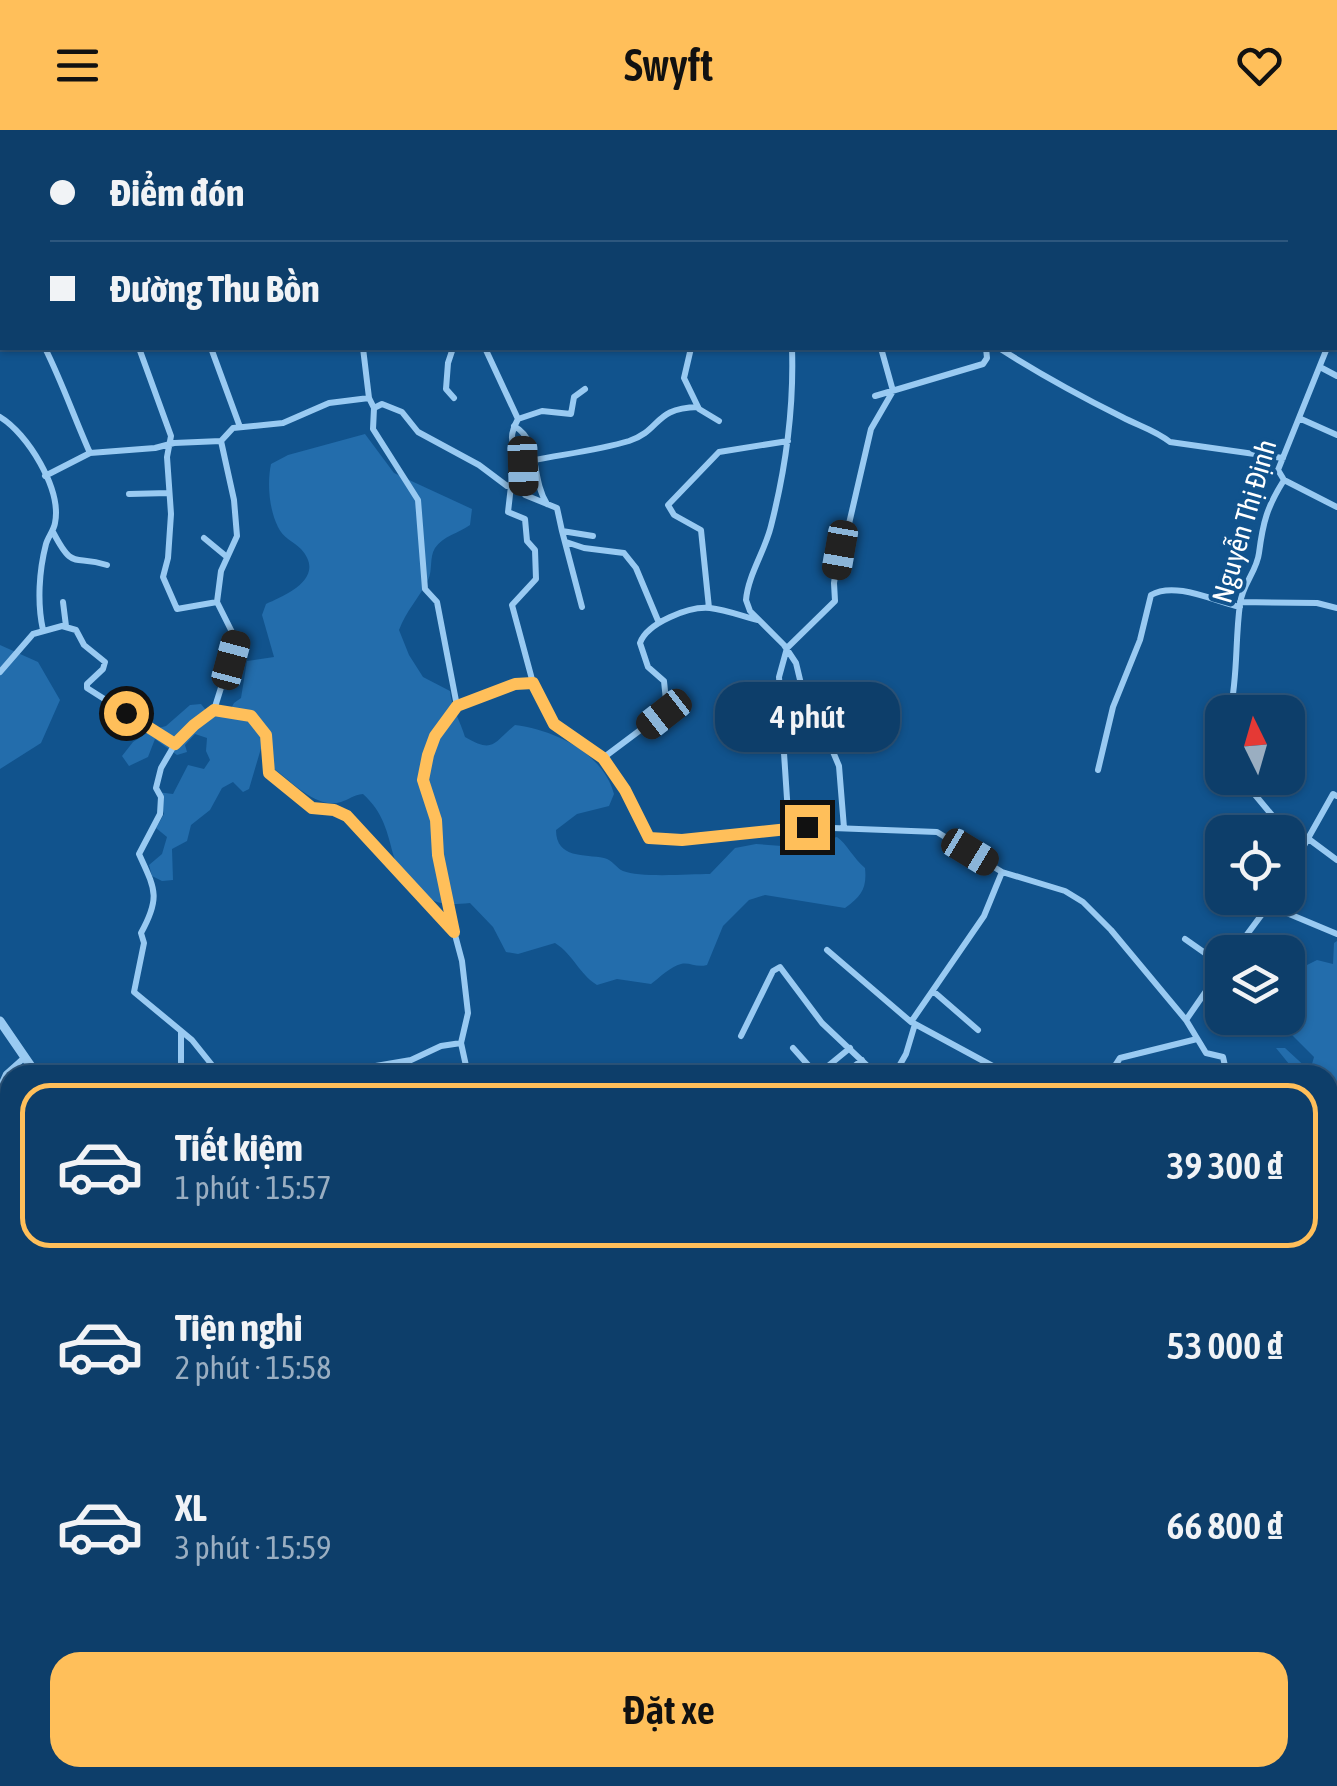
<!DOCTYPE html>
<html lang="vi">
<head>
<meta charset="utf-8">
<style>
  :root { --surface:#0d3e6a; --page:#164570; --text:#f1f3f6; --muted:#9aaec1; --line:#2d577e; --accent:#ffbf5a }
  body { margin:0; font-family:"Asap Condensed",sans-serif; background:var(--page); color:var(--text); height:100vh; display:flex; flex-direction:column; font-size:38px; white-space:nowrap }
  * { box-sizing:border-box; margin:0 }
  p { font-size:32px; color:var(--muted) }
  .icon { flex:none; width:55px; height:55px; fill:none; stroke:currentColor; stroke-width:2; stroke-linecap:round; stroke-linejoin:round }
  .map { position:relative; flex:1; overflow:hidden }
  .panel { position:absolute; left:0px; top:935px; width:1338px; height:722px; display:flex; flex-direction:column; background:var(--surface); border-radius:30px 30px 0 0; box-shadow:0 2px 8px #0004,0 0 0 2px var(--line) }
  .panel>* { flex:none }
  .guide { position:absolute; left:0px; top:0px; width:1338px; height:220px; box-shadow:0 2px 8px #0004,0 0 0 2px var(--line); display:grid; align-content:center; height:220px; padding:0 50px; background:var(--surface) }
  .needle { width:65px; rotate:355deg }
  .tools { position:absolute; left:1205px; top:565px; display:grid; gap:20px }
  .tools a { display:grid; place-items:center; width:100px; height:100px; border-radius:20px; background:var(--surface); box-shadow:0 2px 8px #0004,0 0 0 2px var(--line); font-size:50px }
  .end { position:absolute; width:45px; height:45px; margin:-22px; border:12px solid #ffbf5a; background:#111; box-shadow:0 0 0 5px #111 }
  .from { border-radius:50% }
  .bubble { position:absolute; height:70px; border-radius:30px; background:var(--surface); box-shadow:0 2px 8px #0004,0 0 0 2px var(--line); font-size:32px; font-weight:600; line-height:70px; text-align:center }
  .car { position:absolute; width:30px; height:60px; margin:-30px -15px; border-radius:12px; box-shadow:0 0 8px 2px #0007; background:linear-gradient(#222 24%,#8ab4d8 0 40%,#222 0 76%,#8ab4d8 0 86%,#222 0) }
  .guide b { display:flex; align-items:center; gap:35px; height:95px; font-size:38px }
  .guide b+b { border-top:2px solid var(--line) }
  .guide i { width:25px; height:25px; background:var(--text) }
  ul { padding:18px 0 0; list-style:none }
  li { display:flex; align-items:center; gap:30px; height:165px; margin:0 20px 15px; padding:0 30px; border:5px solid transparent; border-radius:30px }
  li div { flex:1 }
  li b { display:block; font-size:38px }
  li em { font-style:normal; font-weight:600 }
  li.selected { border-color:var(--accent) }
  li>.icon { width:90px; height:90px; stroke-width:1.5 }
  .primary-button { display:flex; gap:20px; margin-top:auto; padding:20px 50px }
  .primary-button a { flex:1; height:115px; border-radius:30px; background:var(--accent); color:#111; font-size:40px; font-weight:600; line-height:115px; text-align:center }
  header { display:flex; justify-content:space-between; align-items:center; height:130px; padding:0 50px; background:var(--accent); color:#111; font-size:45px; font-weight:600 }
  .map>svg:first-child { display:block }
</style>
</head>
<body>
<header><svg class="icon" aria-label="menu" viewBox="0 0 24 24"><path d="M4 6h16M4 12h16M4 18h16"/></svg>Swyft<svg class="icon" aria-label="heart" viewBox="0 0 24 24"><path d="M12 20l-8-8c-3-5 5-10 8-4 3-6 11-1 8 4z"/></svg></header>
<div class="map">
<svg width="1337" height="1656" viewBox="0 0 1337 1656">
  <rect width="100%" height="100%" fill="#11538d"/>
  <path fill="#236dac" d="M 365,304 L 394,343 L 472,379 L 470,395 C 459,403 443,406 435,418 C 429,428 433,440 428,450 C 419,468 406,481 399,500 L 409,525 L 423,547 L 450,561 C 452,579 460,590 465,607 C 494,624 493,613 515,595 C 555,600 603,623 614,664 L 609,676 L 577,684 L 556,700 C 556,729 585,724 604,728 C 613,730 616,738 623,741 C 640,748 690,744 710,744 L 735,718 L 756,714 L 795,717 L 837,707 C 846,713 854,729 865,738 C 867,758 862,766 845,778 L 765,765 L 749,770 L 723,796 L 707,835 C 696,838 690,832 681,834 C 671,836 659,848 651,854 L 617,849 L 597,855 C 579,844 573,824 555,813 L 518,824 L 506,822 L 493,797 L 470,773 C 435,776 431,773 408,747 C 404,742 396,734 394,727 C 387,702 384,683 363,664 C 353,665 350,669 341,672 C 315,680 290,649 270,636 L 269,614 L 262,615 L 249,659 L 243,662 L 233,652 L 222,658 L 210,680 L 191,695 L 187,711 L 172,719 L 173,750 L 162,751 L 152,746 L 149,735 L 162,724 L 167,707 L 156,698 L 164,684 L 157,662 L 173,664 L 188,635 L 204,639 L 210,630 L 206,621 L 207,608 L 195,604 L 185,615 L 187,622 L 177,625 L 155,609 L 148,627 L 129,636 L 122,626 L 133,612 L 151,600 L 166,596 L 190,575 L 201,574 L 209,584 L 227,586 L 234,573 L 241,568 L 247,531 L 274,527 L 262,485 L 266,474 C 286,465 327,448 301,419 C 293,411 283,408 278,397 C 269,379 267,353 271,334 L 288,325 Z
    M 0,515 L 38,532 L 60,570 L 41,613 L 0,639 Z
    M 1337,811 L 1337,990 L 1328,983 L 1328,945 L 1298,945 L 1276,918 L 1285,918 L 1310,941 L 1314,927 L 1275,888 L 1288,888 L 1289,827 L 1295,825 L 1303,837 L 1317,830 L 1333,834 L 1334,813 Z
    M 1337,1235 L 1337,1548 L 1328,1548 L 1328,1237 Z"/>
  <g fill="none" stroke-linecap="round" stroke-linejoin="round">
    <path stroke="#99caf2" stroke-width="6" d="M 279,0 L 280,2
      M 370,0 L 371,2
      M 531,0 L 533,2
      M 616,0 L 625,2
      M 817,0 L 818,2
      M 915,0 L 916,2
      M 924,0 L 924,2
      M 981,0 L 982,2
      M 599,2 L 600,0
      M 797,2 L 805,0
      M 1335,193 L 1337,188
      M 45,218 C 62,252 74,287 90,323
      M 139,218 L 171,306 L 167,327 L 171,384 L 168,428 L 163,447 L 177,479 L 217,472
      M 211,218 L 240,297
      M 363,218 L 369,268 L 374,278 L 373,299 L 418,370 L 425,459 L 437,472 L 457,576
      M 453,218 L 448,233 L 446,259 L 454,268
      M 485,218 L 518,289 C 504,315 518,314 523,338 C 525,346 524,356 525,365 L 557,378 L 562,401 L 593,406
      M 691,218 L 684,248 L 699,279 L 719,291
      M 792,218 C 794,278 786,337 771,396 C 765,421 748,445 746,470 L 750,481 L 784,515 L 796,533 L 807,579 L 831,617 L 839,636 L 844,698
      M 999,218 C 1038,243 1080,266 1122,287 C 1139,296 1155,300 1170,312 L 1283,328
      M 1320,237 L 1337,246
      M 875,266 L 983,234 L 987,228 L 986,218
      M 374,278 L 382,274 L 402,282 L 418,302 L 479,335 L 507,356 L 512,354 L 523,336
      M 0,287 C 27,303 62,359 55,393 C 54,400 48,407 46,414 C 39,441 37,473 43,500
      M 518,289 L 542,281 L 571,284 L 574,267 L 585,259
      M 1301,289 L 1337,305
      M 514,296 C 541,311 530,347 547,374
      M 534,330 C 565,324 599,320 629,311 C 662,300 653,278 698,277
      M 45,346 L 90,323 L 155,318 L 174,313 L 221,311 L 233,298 L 283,293 L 329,273 L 369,268
      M 1284,350 L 1278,340 L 1327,218
      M 1284,350 L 1337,377
      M 511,356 L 508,382 L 525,389 L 527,411 L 535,420 L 536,449 L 512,475 L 533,553
      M 129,364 L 169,363
      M 562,401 L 582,477
      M 53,402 C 74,442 73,424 107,435
      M 204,408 L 227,427
      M 566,412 L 584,418 L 624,423 L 636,438 L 659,493
      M 63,472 L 66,496
      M 1240,472 L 1317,473 L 1337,478
      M 709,478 L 701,400 L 674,385 L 668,375 L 719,322 L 788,311
      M 0,542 L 33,504 L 62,496 L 76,500 L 84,515 L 105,532 L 103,539 L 87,554 L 87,558 L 175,614
      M 457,576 L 515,554 L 533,553 L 554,594 L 592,618 L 611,638 L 649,708 L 682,710 L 807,697 L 937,702 L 1002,742 L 1065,761 L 1083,772 L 1111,800 L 1186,890 L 1206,923 L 1223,927 L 1227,945
      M 457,576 L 435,607 L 423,650 L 437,690 L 438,725 L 446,771 L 462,831 L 468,883 L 461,913 L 468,945
      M 214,580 C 236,581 263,582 266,610 C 267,622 265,632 269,643 L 312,678 L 334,680 L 347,687 L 452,801
      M 1230,582 C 1238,546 1235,510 1240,474 C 1242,455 1257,441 1259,423 C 1263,392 1267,377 1284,350
      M 603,628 L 667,580 L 664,551 L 648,537 L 640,513 C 647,493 689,476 710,478 C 726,480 742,486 758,490
      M 1098,640 L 1113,577 L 1140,510 L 1151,465 C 1175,451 1214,471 1240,477
      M 1241,648 L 1286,702
      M 789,699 L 779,547 L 787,518 L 835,471 L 834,453 L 839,420 L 848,398 L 871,299 L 893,261 L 881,218
      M 1288,704 L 1302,721
      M 1310,710 L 1337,730
      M 1288,744 L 1333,664 L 1337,666
      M 1270,776 L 1337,804
      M 1185,809 L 1222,835
      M 827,820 L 911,892
      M 1234,822 L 1274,768
      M 933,861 L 978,900
      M 1186,890 L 1222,838
      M 915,894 L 1000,940 L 1017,945
      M 181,902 L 181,945
      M 741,906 L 773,841 L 780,837 L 822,893 L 877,945
      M 793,918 L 817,945
      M 220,945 L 192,910 L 134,862 L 144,813 L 141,803 C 161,767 155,759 139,724 L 160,684 L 161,667 L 156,658 L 161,638 L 175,614 L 193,595 L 214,580 L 236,510 L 217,472 L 221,441 L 237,406 L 234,370 L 221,311
      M 356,945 L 358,939 L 411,930 L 441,916 L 461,913
      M 817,945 L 850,918
      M 843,945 L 862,930
      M 894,945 L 906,924 L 915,894 L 911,892 L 984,786 L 1002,742
      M 1109,945 L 1120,928 L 1197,909
      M 10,1028 L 2,953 L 6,944 L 25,927
      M 0,1082 L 10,1078
      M 1328,1136 L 1337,1139
      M 0,1192 L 10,1201
      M 0,1351 L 10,1350
      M 1328,1370 L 1337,1360
      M 1328,1563 L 1337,1566
      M 0,1635 L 5,1636 L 10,1629
      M 620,1648 L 621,1656
      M 761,1648 L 764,1656
      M 869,1656 L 870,1655
      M 1136,1656 L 1139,1648"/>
    <path stroke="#99caf2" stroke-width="9" d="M 545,2 L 548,0
      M 0,202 L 2,201
      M 0,891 L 37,945
      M 479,1648 L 480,1656
      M 1154,1648 L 1233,1656
      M 993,1656 L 1021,1648"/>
    <path stroke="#c8e3fc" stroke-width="9" d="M 181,0 L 183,2
      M 215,0 L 217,2"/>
  </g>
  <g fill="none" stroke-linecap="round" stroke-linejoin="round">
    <path stroke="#ffbf5a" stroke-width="12" d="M 126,583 L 175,614 L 194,595 L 214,580 L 251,586 L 266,605 L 269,643 L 312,678 L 334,680 L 347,686 L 454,802 L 438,725 L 436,690 L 423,650 L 428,625 L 435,606 L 457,576 L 515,554 L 533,553 L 554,594 L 603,628 L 625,660 L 649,708 L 682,710 L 807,697"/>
  </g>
  <g text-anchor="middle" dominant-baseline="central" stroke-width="8" stroke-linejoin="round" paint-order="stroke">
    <g font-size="28" fill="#fff" stroke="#11538d">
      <text transform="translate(1244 391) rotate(-74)">Nguyễn Thị Định</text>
    </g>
  </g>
</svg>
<div class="tools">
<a><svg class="needle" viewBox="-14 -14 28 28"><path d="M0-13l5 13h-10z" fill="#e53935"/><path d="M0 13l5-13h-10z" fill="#9aaec1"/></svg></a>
<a><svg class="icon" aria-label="locate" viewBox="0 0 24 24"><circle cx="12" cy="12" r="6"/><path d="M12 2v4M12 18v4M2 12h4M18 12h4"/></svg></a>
<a><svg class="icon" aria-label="layers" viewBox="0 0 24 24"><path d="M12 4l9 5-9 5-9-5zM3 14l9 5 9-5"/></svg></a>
</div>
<i class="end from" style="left:126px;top:583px"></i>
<i class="end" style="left:807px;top:697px"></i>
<div class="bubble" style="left:715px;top:552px;width:185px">4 phút</div>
<i class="car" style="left:523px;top:336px;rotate:178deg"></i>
<i class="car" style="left:840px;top:420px;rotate:190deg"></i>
<i class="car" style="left:231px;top:530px;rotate:15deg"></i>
<i class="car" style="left:664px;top:584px;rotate:232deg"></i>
<i class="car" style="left:970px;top:722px;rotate:121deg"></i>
<div class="guide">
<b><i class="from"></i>Điểm đón</b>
<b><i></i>Đường Thu Bồn</b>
</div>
<section class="panel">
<ul>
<li class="selected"><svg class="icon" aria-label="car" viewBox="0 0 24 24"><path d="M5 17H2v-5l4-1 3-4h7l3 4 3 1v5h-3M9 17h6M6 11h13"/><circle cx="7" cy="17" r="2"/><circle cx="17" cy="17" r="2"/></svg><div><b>Tiết kiệm</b><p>1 phút · 15:57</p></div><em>39 300 ₫</em></li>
<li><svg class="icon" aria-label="car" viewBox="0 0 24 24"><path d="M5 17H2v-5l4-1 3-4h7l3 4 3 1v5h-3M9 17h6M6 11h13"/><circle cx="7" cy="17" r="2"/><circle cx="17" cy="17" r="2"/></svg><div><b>Tiện nghi</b><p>2 phút · 15:58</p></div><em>53 000 ₫</em></li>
<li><svg class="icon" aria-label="car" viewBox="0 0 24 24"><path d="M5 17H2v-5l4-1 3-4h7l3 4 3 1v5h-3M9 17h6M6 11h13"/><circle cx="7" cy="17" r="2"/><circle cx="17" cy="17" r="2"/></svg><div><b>XL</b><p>3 phút · 15:59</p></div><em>66 800 ₫</em></li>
</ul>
<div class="primary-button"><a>Đặt xe</a></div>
</section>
</div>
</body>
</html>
